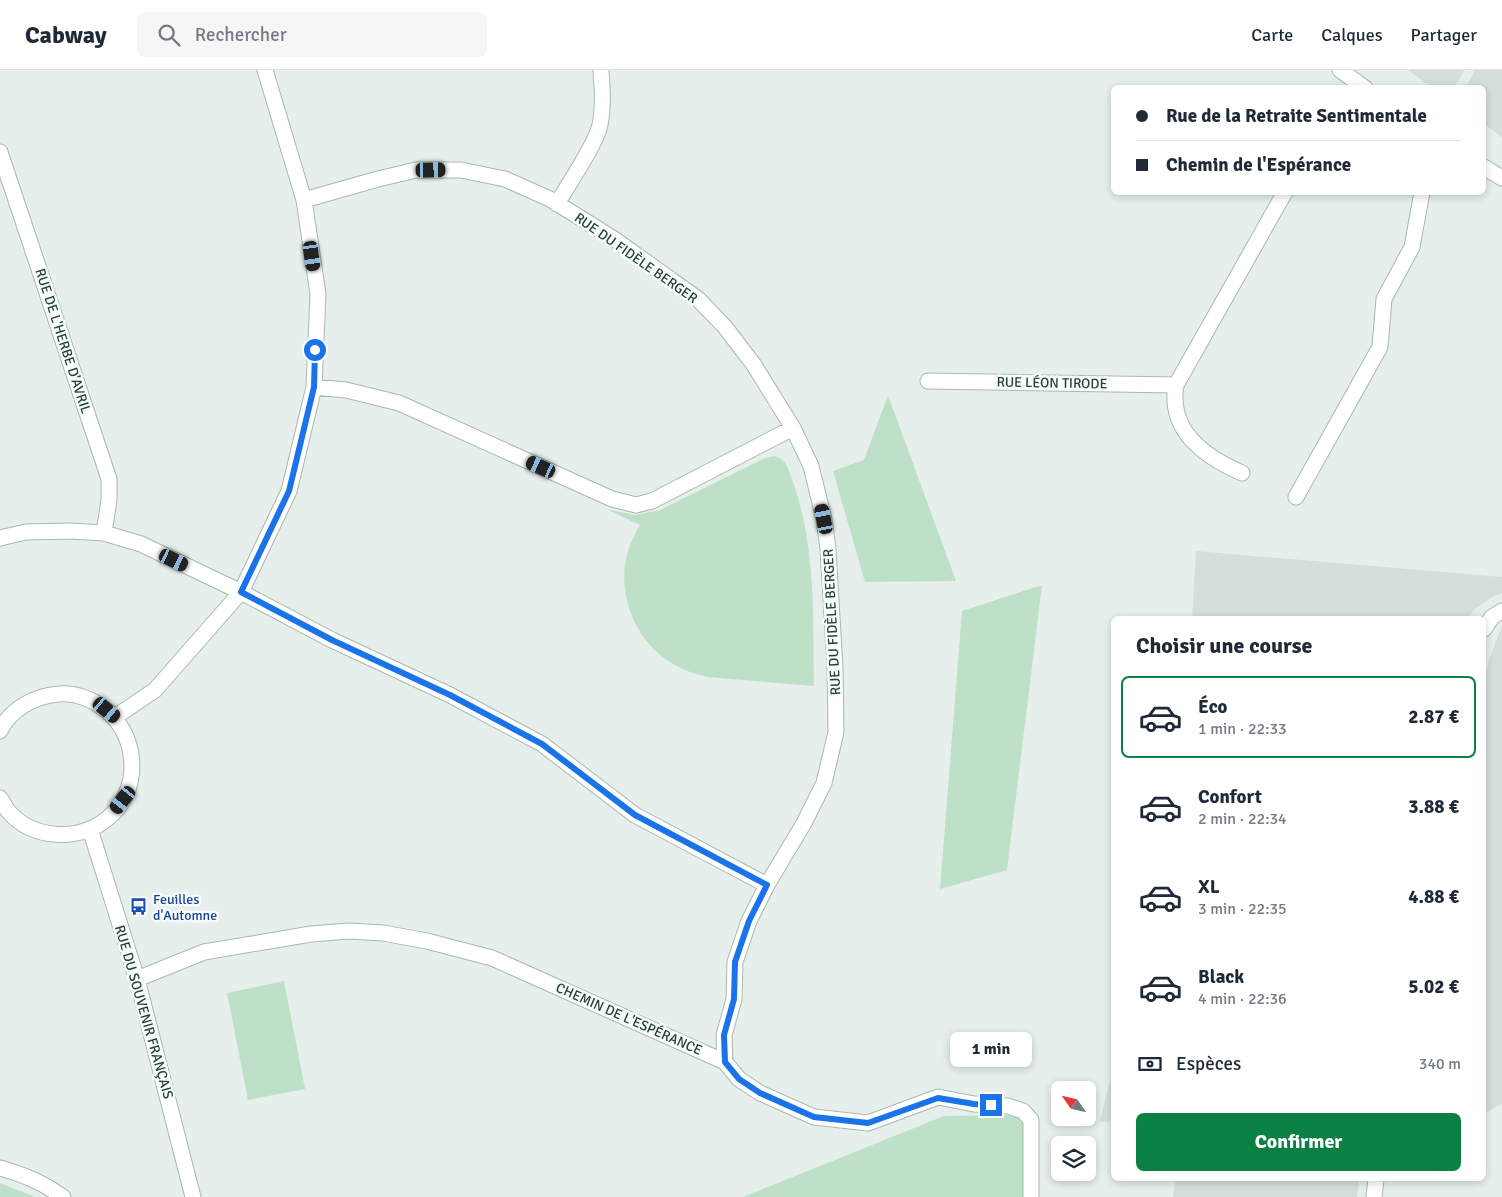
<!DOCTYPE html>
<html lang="fr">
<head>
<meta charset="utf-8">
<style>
  :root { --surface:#fff; --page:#f6f6f7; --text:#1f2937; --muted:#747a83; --line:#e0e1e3; --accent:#0b8043 }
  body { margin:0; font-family:Signika,sans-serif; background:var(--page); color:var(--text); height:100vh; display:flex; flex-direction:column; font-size:19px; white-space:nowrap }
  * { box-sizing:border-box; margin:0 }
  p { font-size:16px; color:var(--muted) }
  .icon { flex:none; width:28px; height:28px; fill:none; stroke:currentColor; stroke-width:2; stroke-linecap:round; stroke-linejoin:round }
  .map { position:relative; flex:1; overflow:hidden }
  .drawer { position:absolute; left:1111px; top:546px; width:375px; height:565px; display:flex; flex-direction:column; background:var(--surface); border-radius:8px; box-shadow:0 2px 8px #0003 }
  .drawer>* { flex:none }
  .top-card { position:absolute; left:1111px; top:15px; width:375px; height:110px; border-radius:8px; box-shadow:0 2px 8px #0003; display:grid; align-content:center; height:110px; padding:0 25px; background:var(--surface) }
  .needle { width:32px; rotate:304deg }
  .controls { position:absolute; left:1051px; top:1011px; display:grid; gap:10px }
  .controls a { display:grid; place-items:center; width:45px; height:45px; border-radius:8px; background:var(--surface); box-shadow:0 2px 8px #0003; font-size:25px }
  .end { position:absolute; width:22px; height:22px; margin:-11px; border:6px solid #1a73e8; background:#fff; box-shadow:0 0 0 2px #fff }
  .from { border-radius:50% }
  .bubble { position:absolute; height:35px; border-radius:8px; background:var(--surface); box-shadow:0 2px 8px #0003; font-size:16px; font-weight:800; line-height:35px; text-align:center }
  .car { position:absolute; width:15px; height:30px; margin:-15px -8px; border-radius:6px; box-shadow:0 0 4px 1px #0007; background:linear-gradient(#222 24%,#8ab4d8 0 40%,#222 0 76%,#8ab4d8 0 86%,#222 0) }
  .top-card b { display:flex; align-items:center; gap:18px; height:48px; font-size:19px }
  .top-card b+b { border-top:1px solid var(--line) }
  .top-card i { width:12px; height:12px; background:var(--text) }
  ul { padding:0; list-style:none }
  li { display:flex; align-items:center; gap:15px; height:82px; margin:0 10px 8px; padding:0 15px; border:2px solid transparent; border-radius:8px }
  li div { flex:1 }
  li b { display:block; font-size:19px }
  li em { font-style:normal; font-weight:800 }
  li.on { border-color:var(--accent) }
  li>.icon { width:45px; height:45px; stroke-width:1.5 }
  h2 { padding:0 25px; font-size:22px; line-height:60px }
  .pay { display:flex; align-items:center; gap:12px; height:55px; padding:0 25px; font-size:19px }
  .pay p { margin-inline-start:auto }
  .button { display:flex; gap:10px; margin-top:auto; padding:10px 25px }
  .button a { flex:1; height:58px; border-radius:8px; background:var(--accent); color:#fff; font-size:20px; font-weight:800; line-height:58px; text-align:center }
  header { display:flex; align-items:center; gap:30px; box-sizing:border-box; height:70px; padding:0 25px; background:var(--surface); border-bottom:1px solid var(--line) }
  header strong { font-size:24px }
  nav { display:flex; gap:28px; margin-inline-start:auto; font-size:18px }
  .search { width:350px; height:45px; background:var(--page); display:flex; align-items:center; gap:12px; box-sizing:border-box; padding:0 18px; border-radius:8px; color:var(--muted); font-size:19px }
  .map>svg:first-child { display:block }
</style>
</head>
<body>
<header>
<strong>Cabway</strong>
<div class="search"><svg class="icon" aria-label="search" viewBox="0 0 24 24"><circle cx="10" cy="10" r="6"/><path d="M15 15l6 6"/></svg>Rechercher</div>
<nav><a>Carte</a><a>Calques</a><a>Partager</a></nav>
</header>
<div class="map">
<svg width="1502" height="1127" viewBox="0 0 1502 1127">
  <rect width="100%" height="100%" fill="#e6efeb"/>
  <path fill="#d4dfda" d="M 1408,0 L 1464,0 L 1455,17 L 1433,18 Z
    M 1475,0 L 1502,0 L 1502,67 L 1484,54 L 1484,18 L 1466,17 Z
    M 1196,481 L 1502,507 L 1502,523 L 1492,527 L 1475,539 L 1467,549 L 1192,549 Z
    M 1502,556 L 1502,1034 L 1484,1043 L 1484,612 L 1488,592 Z
    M 1114,995 L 1114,1053 L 1100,1051 Z
    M 1176,1109 L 1359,1109 L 1357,1127 L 1173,1127 Z"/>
  <path fill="#bfe0c8" d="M 888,325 L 956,511 L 865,512 L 833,401 L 864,390 Z
    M 774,386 C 776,387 779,387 781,389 C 788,394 790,404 793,412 C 816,477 813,548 814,616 L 707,607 C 696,604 685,601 675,595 C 639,575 620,534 625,494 C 627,480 633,467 640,455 L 606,439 L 635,445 L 660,440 L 765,388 Z
    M 1042,515 L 1007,800 L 940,819 L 962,541 Z
    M 284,911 L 305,1019 L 248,1030 L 227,923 Z
    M 1012,1045 L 1021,1048 L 1024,1053 L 1023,1127 L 743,1127 L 944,1046 Z
    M 0,1113 L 35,1127 L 0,1127 Z"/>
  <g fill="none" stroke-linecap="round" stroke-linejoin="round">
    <defs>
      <path id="minor" d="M 1340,0 L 1365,18
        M 0,82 L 109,409 L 109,430 L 104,463
        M 1484,97 L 1502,108
        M 304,130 L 378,109 L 416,100 L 461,100 L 505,109 L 550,129 L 614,169 L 698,229 L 725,257 L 754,295 L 793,358 L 811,396 L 824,449 L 828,479 L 835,598 L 836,662 L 824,713 L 804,753 L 767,815 L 749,851 L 735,892 L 734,929 L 724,965 L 725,992
        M 557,134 C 569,113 595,76 600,55 C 604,36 602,18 601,0
        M 928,311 L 1176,315
        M 314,317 L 346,320 L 399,333 L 612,429 L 636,435 L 652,431 L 793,358
        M 1242,403 C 1205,387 1168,361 1176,315 L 1285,122
        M 1296,427 L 1380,277 L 1384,229 L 1412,177 L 1422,122
        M 0,468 L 26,462 L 70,461 L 104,463 L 141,474 L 241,522 L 332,570 L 450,625 L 542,674 L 635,745 L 767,815
        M 1484,559 L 1492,547 L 1502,541
        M 115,647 L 155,620 L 241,522 L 289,421 L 314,317 L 318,224 L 304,130 L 265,0
        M 0,661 C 10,639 35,626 58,624 C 76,622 94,630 107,641 C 139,667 141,722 108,748 C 79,772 33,770 8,741 C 5,737 3,732 0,728
        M 90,759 L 137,909 L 193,1127
        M 137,909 L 204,882 L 311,864 L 349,861 L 383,863 L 427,871 L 492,888 L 725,992 L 739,1009 L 760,1023 L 814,1047 L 868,1053 L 938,1027 L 974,1034 L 1008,1036 L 1023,1041 L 1031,1050 L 1031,1127
        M 0,1098 C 23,1104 44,1113 63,1127
        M 1374,1127 L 1376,1109"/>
    </defs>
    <use href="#minor" stroke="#a8b8b2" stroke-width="17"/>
    <use href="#minor" stroke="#fff" stroke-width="15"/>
  </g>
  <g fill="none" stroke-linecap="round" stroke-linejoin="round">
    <path stroke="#1a73e8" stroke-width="6" d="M 315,280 L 314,317 L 289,421 L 241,522 L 332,570 L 450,625 L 542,674 L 635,745 L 767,815 L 749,851 L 735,892 L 734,929 L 724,965 L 725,992 L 739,1009 L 760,1023 L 814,1047 L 868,1053 L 938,1028 L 974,1034 L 991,1035"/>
  </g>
  <defs>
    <symbol id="bus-bare" viewBox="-9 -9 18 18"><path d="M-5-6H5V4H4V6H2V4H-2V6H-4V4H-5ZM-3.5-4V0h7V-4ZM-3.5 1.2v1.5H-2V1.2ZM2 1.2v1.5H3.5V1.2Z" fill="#1a4fb4" stroke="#f7fbf9" stroke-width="2.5" paint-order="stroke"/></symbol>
  </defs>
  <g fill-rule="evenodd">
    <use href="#bus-bare" x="126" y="824" width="25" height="25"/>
  </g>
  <g text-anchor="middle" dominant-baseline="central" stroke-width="5" stroke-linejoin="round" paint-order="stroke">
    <g font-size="14" fill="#24423a" stroke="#f7fbf9">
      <text transform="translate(636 188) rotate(35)">RUE DU FIDÈLE BERGER</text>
      <text transform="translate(63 271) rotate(72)">RUE DE L'HERBE D'AVRIL</text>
      <text transform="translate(1052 313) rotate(1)">RUE LÉON TIRODE</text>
      <text transform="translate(832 552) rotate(-93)">RUE DU FIDÈLE BERGER</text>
      <text transform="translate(144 942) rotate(74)">RUE DU SOUVENIR FRANÇAIS</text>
      <text transform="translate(629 949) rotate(24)">CHEMIN DE L'ESPÉRANCE</text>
    </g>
    <g font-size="14" fill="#164399" stroke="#f7fbf9" text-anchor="start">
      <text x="153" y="829">Feuilles<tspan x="153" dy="16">d'Automne</tspan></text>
    </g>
  </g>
</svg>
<div class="controls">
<a><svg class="needle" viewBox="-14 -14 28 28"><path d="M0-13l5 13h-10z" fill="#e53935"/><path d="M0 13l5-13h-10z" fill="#747a83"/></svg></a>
<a><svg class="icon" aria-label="layers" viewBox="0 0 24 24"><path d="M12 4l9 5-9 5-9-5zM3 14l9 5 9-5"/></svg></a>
</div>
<i class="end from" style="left:315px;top:280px"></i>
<i class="end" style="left:991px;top:1035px"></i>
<div class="bubble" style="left:950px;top:962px;width:82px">1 min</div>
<i class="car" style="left:431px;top:100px;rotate:89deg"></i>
<i class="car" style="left:312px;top:186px;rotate:172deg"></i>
<i class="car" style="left:541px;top:397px;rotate:295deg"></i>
<i class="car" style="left:824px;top:449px;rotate:349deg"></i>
<i class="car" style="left:174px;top:490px;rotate:116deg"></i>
<i class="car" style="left:107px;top:640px;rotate:130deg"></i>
<i class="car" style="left:123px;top:730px;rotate:218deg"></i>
<div class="top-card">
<b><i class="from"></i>Rue de la Retraite Sentimentale</b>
<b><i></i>Chemin de l'Espérance</b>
</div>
<section class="drawer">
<h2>Choisir une course</h2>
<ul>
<li class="on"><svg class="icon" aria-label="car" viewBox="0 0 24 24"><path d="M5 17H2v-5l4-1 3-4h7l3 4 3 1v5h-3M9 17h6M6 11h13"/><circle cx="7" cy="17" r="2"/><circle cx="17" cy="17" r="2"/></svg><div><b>Éco</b><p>1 min · 22:33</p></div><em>2.87 €</em></li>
<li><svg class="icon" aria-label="car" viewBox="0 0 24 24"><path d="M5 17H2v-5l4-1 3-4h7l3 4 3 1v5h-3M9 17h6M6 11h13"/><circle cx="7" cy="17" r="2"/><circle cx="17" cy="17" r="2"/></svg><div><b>Confort</b><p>2 min · 22:34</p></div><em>3.88 €</em></li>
<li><svg class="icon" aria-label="car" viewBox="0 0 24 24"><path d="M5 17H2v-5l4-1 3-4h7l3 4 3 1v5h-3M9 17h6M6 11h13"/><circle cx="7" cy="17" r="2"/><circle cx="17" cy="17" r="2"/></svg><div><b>XL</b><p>3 min · 22:35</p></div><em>4.88 €</em></li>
<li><svg class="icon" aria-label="car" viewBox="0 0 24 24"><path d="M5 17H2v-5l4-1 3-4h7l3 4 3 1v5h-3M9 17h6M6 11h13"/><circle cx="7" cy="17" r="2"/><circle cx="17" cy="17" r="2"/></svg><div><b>Black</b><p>4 min · 22:36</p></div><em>5.02 €</em></li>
</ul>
<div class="pay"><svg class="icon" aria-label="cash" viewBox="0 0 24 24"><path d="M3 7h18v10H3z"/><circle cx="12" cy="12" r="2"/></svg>Espèces<p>340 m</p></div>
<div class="button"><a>Confirmer</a></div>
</section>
</div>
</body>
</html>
